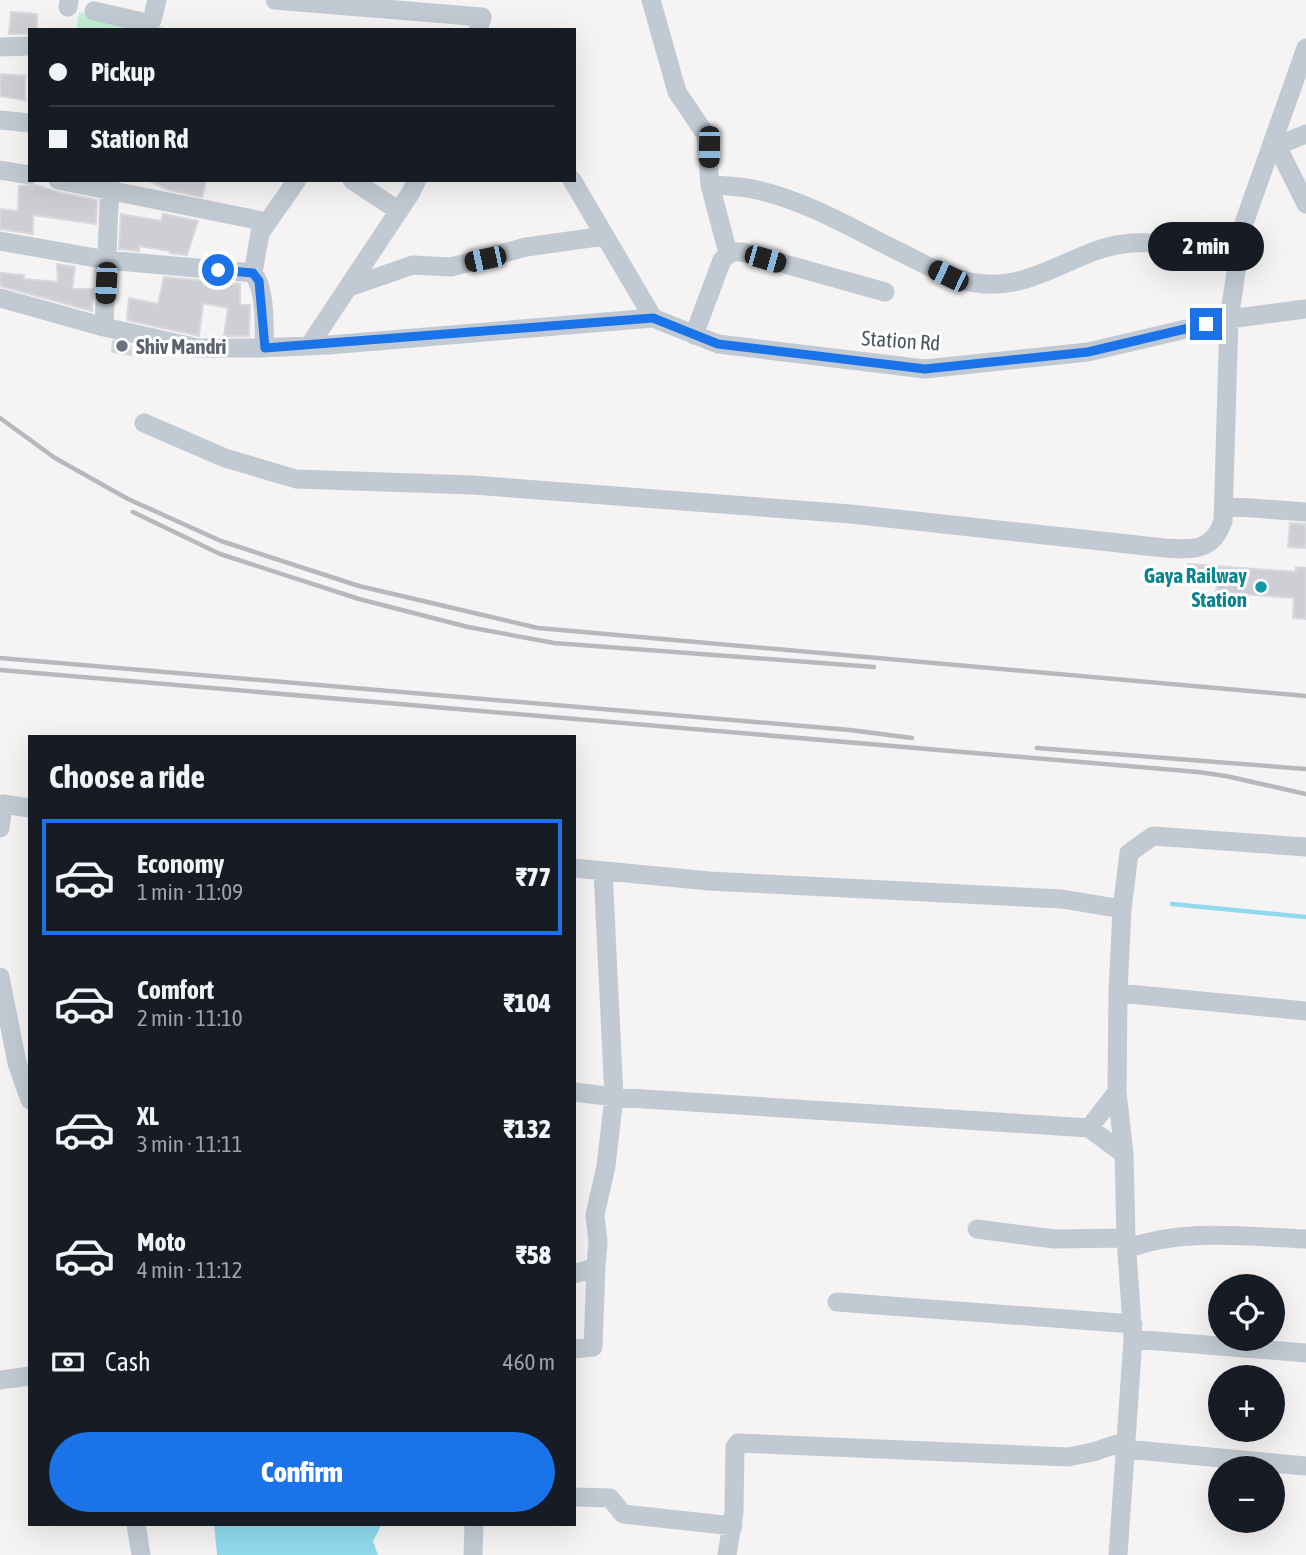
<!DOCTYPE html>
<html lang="en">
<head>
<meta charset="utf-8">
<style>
  :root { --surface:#171b24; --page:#20242c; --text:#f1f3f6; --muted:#9ea1a6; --line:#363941; --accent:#1a73e8 }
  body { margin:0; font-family:"Asap Condensed",sans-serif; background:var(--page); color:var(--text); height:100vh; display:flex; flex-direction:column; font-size:26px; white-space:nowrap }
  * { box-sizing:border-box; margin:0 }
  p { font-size:23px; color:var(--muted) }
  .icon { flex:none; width:38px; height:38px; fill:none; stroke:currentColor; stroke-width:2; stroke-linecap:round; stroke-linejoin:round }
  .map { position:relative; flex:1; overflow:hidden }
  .sheet { position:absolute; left:28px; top:735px; width:548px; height:791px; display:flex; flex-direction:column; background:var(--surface); border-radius:0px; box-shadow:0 7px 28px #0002 }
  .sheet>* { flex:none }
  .banner { position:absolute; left:28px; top:28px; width:548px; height:154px; border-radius:0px; box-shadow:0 7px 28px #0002; display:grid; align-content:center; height:154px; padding:0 21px; background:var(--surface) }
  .buttons { position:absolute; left:1208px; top:1274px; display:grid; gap:14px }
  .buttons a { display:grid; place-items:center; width:77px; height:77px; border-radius:50%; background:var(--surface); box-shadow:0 7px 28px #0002; font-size:35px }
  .end { position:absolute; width:32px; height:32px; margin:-16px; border:9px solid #1a73e8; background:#fff; box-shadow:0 0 0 4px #fff }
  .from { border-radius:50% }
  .bubble { position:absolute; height:49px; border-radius:24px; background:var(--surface); box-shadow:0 7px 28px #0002; font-size:23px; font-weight:800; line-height:49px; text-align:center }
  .car { position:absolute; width:21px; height:42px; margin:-21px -10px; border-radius:9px; box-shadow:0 0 5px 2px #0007; background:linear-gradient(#222 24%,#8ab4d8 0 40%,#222 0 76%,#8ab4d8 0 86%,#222 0) }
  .banner b { display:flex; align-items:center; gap:24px; height:66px; font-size:26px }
  .banner b+b { border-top:2px solid var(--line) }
  .banner i { width:18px; height:18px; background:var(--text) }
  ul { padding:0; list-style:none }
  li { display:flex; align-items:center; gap:21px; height:116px; margin:0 14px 10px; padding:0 7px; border:4px solid transparent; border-radius:0px }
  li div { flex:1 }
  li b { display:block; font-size:26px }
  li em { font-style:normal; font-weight:800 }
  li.current { border-color:var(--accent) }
  li>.icon { width:63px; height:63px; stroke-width:1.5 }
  h2 { padding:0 21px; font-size:32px; line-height:84px }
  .pay { display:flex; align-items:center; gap:18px; height:77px; padding:0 21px; font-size:26px }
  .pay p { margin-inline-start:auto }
  .cta { display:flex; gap:14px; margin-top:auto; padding:14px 21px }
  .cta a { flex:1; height:80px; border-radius:42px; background:var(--accent); color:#fff; font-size:28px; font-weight:800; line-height:80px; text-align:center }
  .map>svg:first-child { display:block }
</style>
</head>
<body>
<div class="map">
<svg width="1306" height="1555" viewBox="0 0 1306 1555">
  <rect width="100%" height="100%" fill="#f5f3f3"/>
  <path fill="#c3f1d5" d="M 79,12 L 142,27 L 150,24 L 164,27 L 164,30 L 76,30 Z"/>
  <path fill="#90daee" d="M 214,1524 L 382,1524 L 373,1541 L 378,1555 L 217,1555 Z"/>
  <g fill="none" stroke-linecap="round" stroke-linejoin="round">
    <path stroke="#90daee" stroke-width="4.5" d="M 1172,904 L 1306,917"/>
  </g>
  <path fill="#cdcfd5" stroke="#d7d9de" stroke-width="2" d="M 11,12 L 37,14 L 37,30 L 30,30 L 30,34 L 9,34 Z
    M 0,74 L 25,76 L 25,100 L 0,96 Z
    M 147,180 L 206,180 L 202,197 L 169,190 Z
    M 36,185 L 56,192 L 97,200 L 96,224 L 33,215 L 33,234 L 0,229 L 0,209 L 18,211 L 19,186 Z
    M 121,214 L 161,221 L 163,214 L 198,221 L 187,255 L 170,253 L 170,251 L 139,246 L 139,251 L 119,249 Z
    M 57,264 L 75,267 L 72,289 L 93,289 L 92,311 L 0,286 L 0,273 L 24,275 L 24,279 L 58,282 Z
    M 164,277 L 240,284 L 240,305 L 250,305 L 249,336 L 224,336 L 228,308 L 203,303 L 199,336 L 127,320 L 129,298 L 158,304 Z
    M 113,341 L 131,346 L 131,355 L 112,352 Z
    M 1290,523 L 1306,524 L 1306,548 L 1288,547 Z
    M 1188,564 L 1296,572 L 1296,567 L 1306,568 L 1306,619 L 1293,618 L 1294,598 L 1216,592 L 1217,582 L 1186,580 Z"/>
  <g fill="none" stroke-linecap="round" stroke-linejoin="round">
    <path stroke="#c1cad2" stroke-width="19" d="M 275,0 L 482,17 L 478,30
      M 651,0 L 677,92 L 706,135 L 710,185 L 728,253
      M 68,7 L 69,0
      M 94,11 L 147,23 L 152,20 L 157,0
      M 0,47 L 30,46
      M 0,120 L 30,123
      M 1277,146 L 1306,204
      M 1271,148 L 1306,134
      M 0,170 L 30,175
      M 58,180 L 267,222
      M 352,180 L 399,211
      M 572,180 L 653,318 L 718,344 L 925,369 L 1088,352 L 1229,319 L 1306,309
      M 710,185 C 726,186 742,186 757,190 C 807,201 853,229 898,251 C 923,263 948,279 976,283 C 1031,292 1073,251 1123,244 C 1161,239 1201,250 1239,257
      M 0,241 L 107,260 L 253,273 L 260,233 L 297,180
      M 253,273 C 267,292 263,325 265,348
      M 349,287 L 413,265 L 451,267 L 526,247 L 605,236
      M 0,298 L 104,327 L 198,348 L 259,348 L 329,345 L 653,318
      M 104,327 L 110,180
      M 694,335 L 722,260 L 731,252 L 742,252 L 885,292
      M 309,346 L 410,194 L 417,180
      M 144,423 L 225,458 L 296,479 L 473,485 L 851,514 L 1165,548 C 1193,550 1213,551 1223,521 L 1229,319 L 1243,226 L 1306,48
      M 1224,506 L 1306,512
      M 0,828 L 3,804 L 30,808
      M 574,868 L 709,881 L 1062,899 L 1122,909
      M 0,977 L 17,1063 L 30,1100
      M 1118,993 L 1306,1011
      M 574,1092 L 614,1097 L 1089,1128 L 1124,1154
      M 1117,1092 L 1124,1154 L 1126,1238 L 1133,1339 L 1118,1555
      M 1089,1128 L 1117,1092 L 1118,993 L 1122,909 L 1129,853 L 1153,836 L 1306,847
      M 977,1229 L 1054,1239 L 1126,1238
      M 1129,1248 C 1185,1228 1247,1237 1306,1239
      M 574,1274 L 596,1267 L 598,1242 L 595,1215 L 606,1166 L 614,1097 L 603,871
      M 837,1302 L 1133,1324
      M 1133,1339 L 1306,1353
      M 574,1349 L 593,1347 L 596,1267
      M 0,1380 L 30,1376
      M 1125,1449 L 1306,1466
      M 574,1497 L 610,1498 L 623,1514 L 733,1526
      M 136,1524 L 141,1555
      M 473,1555 L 474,1524
      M 727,1555 L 734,1512 L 735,1447 L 738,1443 L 1068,1457 L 1093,1452 L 1126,1441"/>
    <path stroke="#b5b8bd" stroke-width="4.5" d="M 0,418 L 55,458 L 128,499 L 221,541 L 359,586 L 538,628 L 1306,696
      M 133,512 L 220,554 L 359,599 L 468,627 L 554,643 L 874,667
      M 0,658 L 850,730 L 912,738
      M 0,670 L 1198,772 L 1226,776 L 1306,794
      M 1037,748 L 1306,769"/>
  </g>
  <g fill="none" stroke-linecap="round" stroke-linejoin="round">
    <path stroke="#1a73e8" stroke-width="9" d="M 218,270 L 253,273 L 259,281 L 265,348 L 653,318 L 718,344 L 925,369 L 1088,352 L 1206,324"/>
  </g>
  <circle fill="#6b7280" stroke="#fff" stroke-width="2.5" cx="122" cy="346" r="7"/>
  <circle fill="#0f9aa8" stroke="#fff" stroke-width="2.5" cx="1261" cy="587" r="7"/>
  <g text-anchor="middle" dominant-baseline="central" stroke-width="6" stroke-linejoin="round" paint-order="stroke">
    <g font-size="21" fill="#4a5661" stroke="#fff">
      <text transform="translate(901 340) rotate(4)">Station Rd</text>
    </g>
    <g font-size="21" font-weight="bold" fill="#5b616d" stroke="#fff" text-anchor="start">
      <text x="136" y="346">Shiv Mandri</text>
    </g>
    <g font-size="21" font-weight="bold" fill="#0d838f" stroke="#fff" text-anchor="end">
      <text x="1247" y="575">Gaya Railway<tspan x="1247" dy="24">Station</tspan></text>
    </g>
  </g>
</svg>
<div class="buttons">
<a><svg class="icon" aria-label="locate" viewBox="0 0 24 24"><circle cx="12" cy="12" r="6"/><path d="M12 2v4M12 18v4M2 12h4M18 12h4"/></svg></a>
<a>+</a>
<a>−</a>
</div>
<i class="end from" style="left:218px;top:270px"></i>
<i class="end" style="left:1206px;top:324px"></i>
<div class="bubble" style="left:1148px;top:222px;width:116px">2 min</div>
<i class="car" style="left:709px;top:147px;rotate:181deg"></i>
<i class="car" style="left:485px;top:259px;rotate:258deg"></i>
<i class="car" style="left:765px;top:259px;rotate:106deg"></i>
<i class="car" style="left:948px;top:276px;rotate:296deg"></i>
<i class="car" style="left:106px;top:283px;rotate:183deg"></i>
<div class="banner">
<b><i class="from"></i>Pickup</b>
<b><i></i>Station Rd</b>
</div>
<section class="sheet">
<h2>Choose a ride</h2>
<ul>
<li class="current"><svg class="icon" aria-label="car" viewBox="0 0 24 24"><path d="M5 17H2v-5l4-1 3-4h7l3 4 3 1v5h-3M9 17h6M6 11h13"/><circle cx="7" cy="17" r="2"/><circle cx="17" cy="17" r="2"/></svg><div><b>Economy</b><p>1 min · 11:09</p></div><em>₹77</em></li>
<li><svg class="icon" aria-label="car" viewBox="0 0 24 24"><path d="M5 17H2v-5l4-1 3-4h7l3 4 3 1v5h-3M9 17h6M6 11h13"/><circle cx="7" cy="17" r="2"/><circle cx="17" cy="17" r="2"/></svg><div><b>Comfort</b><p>2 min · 11:10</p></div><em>₹104</em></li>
<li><svg class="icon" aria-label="car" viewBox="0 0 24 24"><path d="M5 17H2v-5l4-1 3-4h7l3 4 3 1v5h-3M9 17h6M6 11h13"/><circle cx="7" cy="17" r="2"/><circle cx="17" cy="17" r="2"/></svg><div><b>XL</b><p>3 min · 11:11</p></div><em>₹132</em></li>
<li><svg class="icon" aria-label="car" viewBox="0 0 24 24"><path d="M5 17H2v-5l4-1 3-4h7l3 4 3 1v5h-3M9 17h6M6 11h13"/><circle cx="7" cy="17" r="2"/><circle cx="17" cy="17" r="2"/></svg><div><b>Moto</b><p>4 min · 11:12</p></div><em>₹58</em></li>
</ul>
<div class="pay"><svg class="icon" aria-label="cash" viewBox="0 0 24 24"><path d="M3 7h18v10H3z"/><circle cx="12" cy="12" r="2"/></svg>Cash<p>460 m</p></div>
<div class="cta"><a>Confirm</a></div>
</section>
</div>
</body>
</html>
